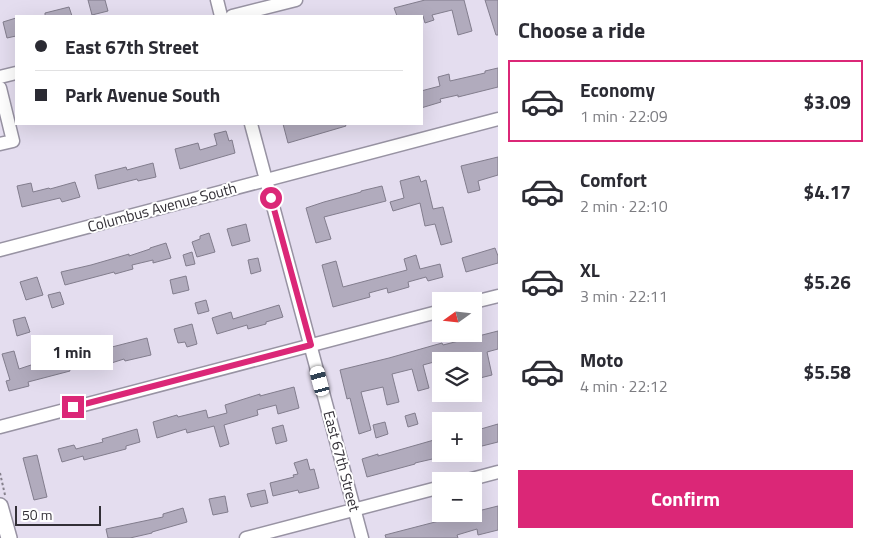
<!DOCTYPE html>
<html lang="en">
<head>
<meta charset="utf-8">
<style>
  :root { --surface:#fff; --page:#f7f7f7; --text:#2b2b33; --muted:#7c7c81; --line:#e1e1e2; --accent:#db2777 }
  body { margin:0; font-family:"Titillium Web",sans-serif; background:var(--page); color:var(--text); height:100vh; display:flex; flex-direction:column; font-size:19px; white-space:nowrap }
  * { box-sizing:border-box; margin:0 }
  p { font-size:16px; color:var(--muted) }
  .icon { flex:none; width:28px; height:28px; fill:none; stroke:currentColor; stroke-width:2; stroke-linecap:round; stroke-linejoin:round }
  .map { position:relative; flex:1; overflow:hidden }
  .panel { display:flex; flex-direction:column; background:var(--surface); width:375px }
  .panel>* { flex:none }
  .hud { position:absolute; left:15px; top:15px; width:408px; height:110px; border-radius:0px; box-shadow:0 5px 20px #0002; display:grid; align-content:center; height:110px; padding:0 20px; background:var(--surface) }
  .needle { width:32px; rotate:255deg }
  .buttons { position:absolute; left:432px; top:292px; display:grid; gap:10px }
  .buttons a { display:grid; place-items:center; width:50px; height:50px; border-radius:0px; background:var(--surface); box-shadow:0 5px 20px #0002; font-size:25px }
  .scale { position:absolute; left:15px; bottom:12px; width:86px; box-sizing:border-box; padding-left:5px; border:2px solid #322f36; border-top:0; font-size:14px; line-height:18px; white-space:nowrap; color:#322f36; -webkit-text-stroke:4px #fff; paint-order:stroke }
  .end { position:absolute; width:22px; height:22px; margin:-11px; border:6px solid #db2777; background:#fff; box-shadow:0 0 0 2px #fff }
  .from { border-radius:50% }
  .bubble { position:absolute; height:35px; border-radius:0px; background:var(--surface); box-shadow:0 5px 20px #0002; font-size:16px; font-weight:700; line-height:35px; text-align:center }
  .car { position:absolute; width:15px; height:30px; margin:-15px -8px; border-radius:6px; box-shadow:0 0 4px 1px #0007; background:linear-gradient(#fff 24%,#345 0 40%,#fff 0 76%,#345 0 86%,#fff 0) }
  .hud b { display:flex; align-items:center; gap:18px; height:48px; font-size:19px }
  .hud b+b { border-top:1px solid var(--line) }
  .hud i { width:12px; height:12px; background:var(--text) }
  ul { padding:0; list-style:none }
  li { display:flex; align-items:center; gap:15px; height:82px; margin:0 10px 8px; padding:0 10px; border:2px solid transparent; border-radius:0px }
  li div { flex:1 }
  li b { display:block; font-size:19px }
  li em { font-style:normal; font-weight:700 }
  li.current { border-color:var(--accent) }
  li>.icon { width:45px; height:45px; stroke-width:1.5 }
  h2 { padding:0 20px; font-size:22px; line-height:60px }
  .button { display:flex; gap:10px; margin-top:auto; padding:10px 20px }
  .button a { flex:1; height:58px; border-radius:0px; background:var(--accent); color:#fff; font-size:20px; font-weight:700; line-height:58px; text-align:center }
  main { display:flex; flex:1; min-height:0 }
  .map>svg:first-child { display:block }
</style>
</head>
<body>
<main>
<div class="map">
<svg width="498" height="538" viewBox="0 0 498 538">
  <rect width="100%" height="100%" fill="#e4ddef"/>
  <path fill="#b1abbd" stroke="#827d8d" d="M 88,0 L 105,0 L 108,11 L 92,15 Z
    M 425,0 L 464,0 L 472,31 L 458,35 L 452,10 L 432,15 L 434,20 L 425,23 L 423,16 L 397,16 L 394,8 Z
    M 485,0 L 498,0 L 498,35 L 496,35 Z
    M 69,7 L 72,16 L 45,16 L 45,13 Z
    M 16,18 L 16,36 L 7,38 L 3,22 Z
    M 498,68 L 498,87 L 458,97 L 458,95 L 440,99 L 441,102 L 421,108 L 421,91 L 440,86 L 438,77 L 449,74 L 450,81 L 485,73 L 485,71 Z
    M 283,124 L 345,124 L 346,126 L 288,143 Z
    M 226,131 L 229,141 L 232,140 L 235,153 L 180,169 L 175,149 L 198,143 L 200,150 L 217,145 L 214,134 Z
    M 498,157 L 498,175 L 478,181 L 480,190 L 468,193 L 461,166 Z
    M 153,163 L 156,177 L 138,181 L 137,179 L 98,189 L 95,175 L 126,167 L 127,170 Z
    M 419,176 L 421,182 L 426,180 L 433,209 L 443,207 L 452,242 L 441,245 L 435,224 L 425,226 L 420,203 L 393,211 L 390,202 L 404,198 L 400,181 Z
    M 75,182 L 80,197 L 62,202 L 60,198 L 22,207 L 17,186 L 31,183 L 33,192 L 49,188 L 50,189 Z
    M 382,186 L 386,201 L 324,217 L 331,239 L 316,243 L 306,208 L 324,202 L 361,192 L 361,191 Z
    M 246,224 L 250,241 L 232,246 L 227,229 Z
    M 209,233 L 215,252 L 197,257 L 192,242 L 200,239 L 200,236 Z
    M 166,243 L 171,258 L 153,263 L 153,260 L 132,265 L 133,269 L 115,274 L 114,272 L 65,285 L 61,272 L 91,265 L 129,254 L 129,256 L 150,249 L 150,248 Z
    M 495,248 L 498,256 L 498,263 L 466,272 L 462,258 Z
    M 192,252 L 195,264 L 186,266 L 183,255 Z
    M 416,255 L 420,269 L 440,264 L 443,277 L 428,281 L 426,277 L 408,282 L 409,287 L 388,293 L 387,288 L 369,293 L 370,297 L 333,307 L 322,265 L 336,261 L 343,287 L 407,270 L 404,259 Z
    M 258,258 L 261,271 L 251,274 L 248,260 Z
    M 186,276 L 189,290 L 173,294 L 170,280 Z
    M 37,277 L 43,295 L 26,300 L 20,282 Z
    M 60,292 L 64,304 L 52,308 L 48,295 Z
    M 206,300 L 209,311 L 198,314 L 195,303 Z
    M 279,305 L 283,317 L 266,322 L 266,324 L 248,329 L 247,325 L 217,334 L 212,318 L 231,312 L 233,319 Z
    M 25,317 L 30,332 L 17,336 L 13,320 Z
    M 192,324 L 197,344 L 187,347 L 185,342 L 178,343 L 174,329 Z
    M 498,331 L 498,349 L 487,352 L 492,375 L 480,378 L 474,354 L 457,358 L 456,356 L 423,365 L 429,388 L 418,391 L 412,369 L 392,374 L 399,402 L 387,405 L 383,387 L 361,392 L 371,430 L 359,434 L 350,398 L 347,399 L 340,370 L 389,358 L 442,343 L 443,345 Z
    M 147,338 L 151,355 L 125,361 L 124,359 L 102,366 L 101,363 L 93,365 L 89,350 L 107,345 L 108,348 Z
    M 14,351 L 19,369 L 37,363 L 36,360 L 47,357 L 48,362 L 66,357 L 70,371 L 28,382 L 29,386 L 9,391 L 6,381 L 10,380 L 2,354 Z
    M 294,387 L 299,408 L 278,414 L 276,405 L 257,410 L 258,415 L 224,425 L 229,444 L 220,447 L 214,426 L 187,433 L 186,429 L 157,438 L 153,422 L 177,415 L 178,417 L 206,410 L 208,418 L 227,413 L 225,405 L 260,394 L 260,396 Z
    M 415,413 L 418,424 L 408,427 L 405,416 Z
    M 385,422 L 388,434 L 376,438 L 373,425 Z
    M 498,424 L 498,442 L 474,448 L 474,431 Z
    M 283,425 L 287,441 L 276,444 L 272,428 Z
    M 137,429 L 140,442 L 126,446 L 126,449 L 84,460 L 83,456 L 62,462 L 58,449 L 74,445 L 76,449 L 103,442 L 102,439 Z
    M 441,438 L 441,457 L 415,463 L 415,464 L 367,477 L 362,459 L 378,454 L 378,456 Z
    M 37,455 L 47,497 L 34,500 L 23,458 Z
    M 307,459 L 310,470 L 314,469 L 319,488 L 299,493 L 298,490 L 273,496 L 270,483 L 294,477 L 293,475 L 298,474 L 294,463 Z
    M 265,490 L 268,503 L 251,507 L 247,494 Z
    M 225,496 L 228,512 L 213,515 L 209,499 Z
    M 498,506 L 498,530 L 478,535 L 477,529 L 457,535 L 458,538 L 386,538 L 385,535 L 466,514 L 474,514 L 474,512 Z
    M 183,508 L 187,522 L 152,532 L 152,533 L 130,538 L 108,538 L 106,529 L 163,517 L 163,514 Z"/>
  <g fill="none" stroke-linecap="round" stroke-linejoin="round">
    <defs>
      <path id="minor" d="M 217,0 L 221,16
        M 232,16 L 296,0
        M 0,77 L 16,73
        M 0,88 L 13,141 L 0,144
        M 251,124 L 362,538
        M 0,250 L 498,119
        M 474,302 L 498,296
        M 0,427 L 441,311
        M 464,481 L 498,472
        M 246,538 L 441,487"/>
      <path id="major" d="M 0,506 L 9,538"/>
    </defs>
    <use href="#minor" stroke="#9893a3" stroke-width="15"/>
    <use href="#major" stroke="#9893a3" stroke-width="18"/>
    <path stroke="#85808c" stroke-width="2" stroke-dasharray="2.5 2.5" stroke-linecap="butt" d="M 0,473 L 5,495"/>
    <use href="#minor" stroke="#fff" stroke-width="12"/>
    <use href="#major" stroke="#fff" stroke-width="15"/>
  </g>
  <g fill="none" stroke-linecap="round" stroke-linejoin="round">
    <path stroke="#db2777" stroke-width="6" d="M 73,407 L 311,345 L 271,198"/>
  </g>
  <g text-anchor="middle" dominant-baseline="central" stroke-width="4" stroke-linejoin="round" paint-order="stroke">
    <g font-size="15" fill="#322f36" stroke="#fff">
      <text transform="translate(162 207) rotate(-15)">Columbus Avenue South</text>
      <text transform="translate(342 461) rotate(75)">East 67th Street</text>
    </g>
  </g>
</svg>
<div class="buttons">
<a><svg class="needle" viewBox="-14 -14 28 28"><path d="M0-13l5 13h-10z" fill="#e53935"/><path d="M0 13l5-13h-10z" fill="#7c7c81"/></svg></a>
<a><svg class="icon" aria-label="layers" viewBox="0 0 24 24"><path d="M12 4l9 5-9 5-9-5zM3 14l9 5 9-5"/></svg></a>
<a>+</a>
<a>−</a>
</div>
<div class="scale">50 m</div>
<i class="end from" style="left:271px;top:198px"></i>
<i class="end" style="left:73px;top:407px"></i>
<div class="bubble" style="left:31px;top:335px;width:82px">1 min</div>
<i class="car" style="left:320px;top:381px;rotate:345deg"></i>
<div class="hud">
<b><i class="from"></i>East 67th Street</b>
<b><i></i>Park Avenue South</b>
</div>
</div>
<section class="panel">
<h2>Choose a ride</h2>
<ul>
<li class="current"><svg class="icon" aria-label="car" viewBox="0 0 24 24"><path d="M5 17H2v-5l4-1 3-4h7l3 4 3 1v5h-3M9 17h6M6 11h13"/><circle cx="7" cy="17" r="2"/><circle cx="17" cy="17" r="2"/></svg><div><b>Economy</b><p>1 min · 22:09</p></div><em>$3.09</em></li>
<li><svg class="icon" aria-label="car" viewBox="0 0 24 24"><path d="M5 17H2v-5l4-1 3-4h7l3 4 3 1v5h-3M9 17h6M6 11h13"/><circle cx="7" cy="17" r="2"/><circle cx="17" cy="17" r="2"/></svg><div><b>Comfort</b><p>2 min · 22:10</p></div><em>$4.17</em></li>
<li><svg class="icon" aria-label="car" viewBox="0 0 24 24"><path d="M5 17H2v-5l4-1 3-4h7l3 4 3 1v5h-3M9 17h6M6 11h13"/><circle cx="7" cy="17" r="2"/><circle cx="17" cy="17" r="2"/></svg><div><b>XL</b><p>3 min · 22:11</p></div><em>$5.26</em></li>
<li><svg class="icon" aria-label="car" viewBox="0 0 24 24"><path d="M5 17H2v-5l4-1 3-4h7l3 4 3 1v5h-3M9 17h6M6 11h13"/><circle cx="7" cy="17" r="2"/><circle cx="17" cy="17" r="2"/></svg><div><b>Moto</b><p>4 min · 22:12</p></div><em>$5.58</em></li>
</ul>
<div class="button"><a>Confirm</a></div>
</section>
</main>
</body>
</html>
